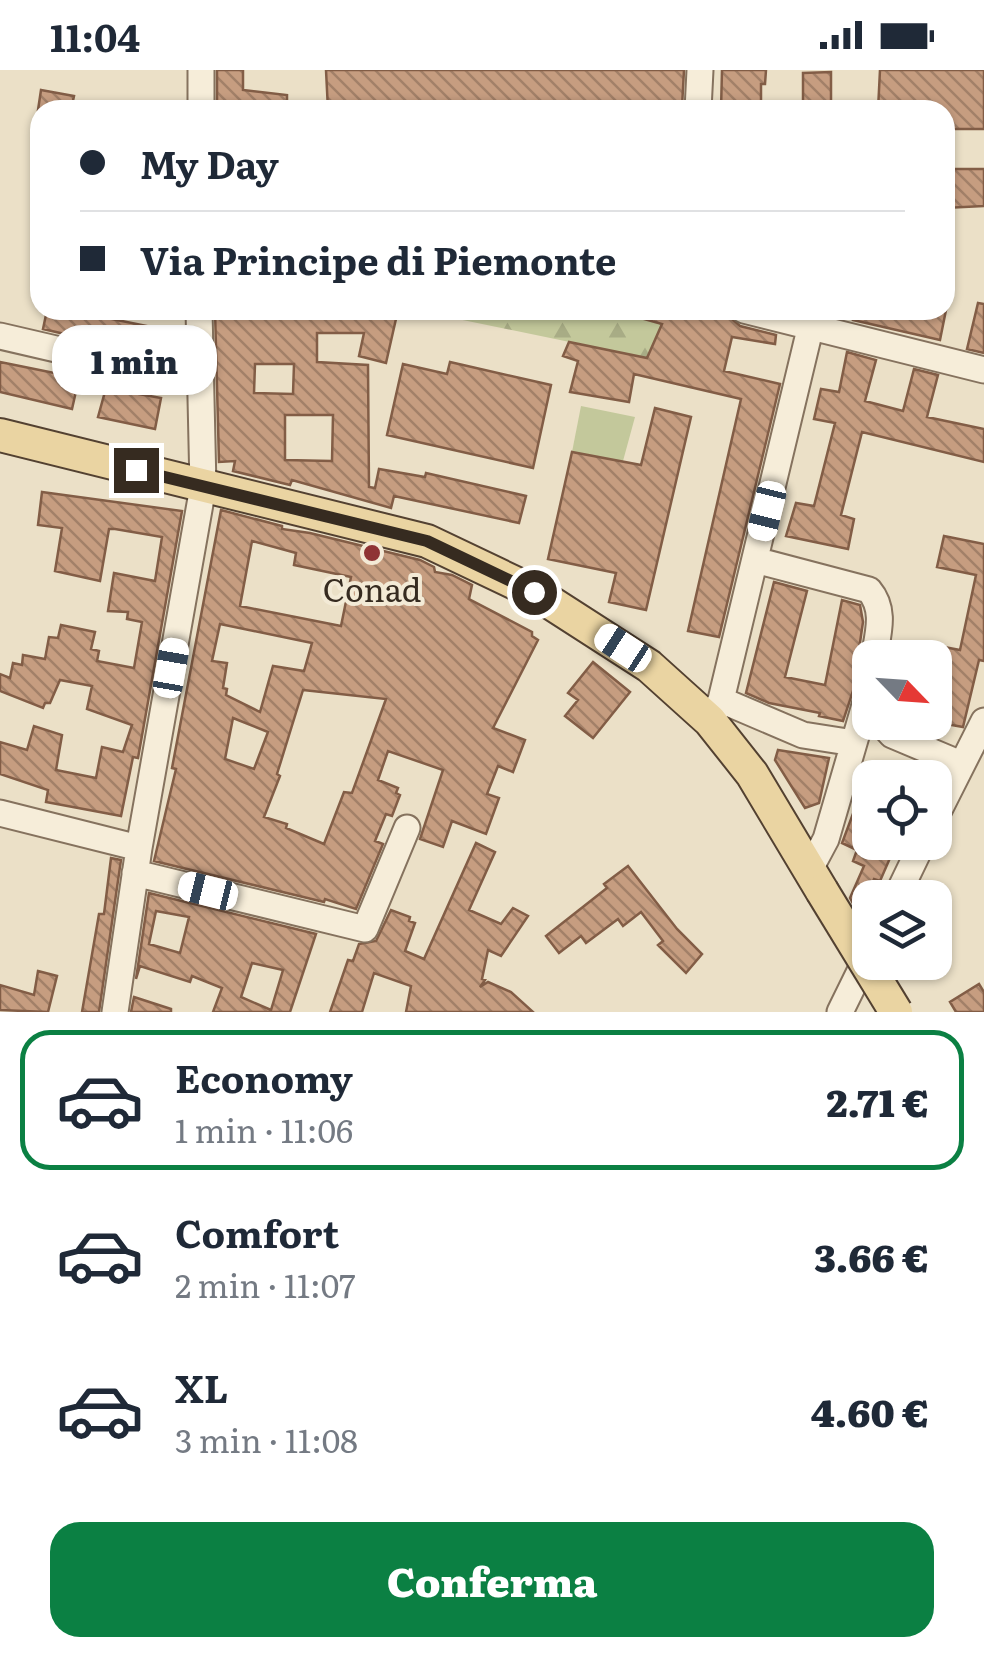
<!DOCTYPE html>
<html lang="it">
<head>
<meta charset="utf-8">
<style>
  :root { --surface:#fff; --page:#f6f6f7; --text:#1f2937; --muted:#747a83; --line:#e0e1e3; --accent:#0b8043 }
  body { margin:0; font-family:Literata,serif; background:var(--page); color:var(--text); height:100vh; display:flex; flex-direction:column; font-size:38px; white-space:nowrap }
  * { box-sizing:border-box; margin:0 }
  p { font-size:32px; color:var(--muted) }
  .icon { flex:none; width:55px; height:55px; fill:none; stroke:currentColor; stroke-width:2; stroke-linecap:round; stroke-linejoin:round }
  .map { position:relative; height:942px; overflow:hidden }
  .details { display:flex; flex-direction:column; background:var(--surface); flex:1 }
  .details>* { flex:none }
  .banner { position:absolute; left:30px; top:30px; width:925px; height:220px; border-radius:30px; box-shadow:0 2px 8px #0004; display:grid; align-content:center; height:220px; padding:0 50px; background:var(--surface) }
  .needle { width:65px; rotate:115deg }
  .fabs { position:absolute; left:852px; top:570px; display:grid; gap:20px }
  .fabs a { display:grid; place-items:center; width:100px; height:100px; border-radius:20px; background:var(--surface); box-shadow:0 2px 8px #0004; font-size:50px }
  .end { position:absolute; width:45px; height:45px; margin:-22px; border:12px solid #362b20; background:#fff; box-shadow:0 0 0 5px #fff }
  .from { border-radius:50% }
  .bubble { position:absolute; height:70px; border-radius:30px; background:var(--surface); box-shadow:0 2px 8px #0004; font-size:32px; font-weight:800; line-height:70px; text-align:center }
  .car { position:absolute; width:30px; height:60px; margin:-30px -15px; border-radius:12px; box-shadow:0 0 8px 2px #0007; background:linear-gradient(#fff 24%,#345 0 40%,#fff 0 76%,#345 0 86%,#fff 0) }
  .banner b { display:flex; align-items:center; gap:35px; height:95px; font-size:38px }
  .banner b+b { border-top:2px solid var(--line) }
  .banner i { width:25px; height:25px; background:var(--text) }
  ul { padding:18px 0 0; list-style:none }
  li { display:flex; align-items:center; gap:30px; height:140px; margin:0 20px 15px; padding:0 30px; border:5px solid transparent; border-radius:30px }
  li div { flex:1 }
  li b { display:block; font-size:38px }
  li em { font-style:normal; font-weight:800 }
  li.selected { border-color:var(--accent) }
  li>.icon { width:90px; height:90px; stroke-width:1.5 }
  .primary-button { display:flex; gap:20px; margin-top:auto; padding:20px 50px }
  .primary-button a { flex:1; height:115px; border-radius:30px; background:var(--accent); color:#fff; font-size:40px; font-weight:800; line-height:115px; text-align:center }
  .status { display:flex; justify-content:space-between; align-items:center; height:70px; padding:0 50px; background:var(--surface); direction:ltr }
  .status svg { height:28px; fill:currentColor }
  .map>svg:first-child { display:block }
</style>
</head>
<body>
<div class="status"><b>11:04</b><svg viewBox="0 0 49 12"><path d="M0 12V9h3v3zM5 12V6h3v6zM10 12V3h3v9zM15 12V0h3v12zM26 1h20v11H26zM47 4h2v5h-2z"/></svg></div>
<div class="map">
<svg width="984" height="942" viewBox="0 0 984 942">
  <defs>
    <pattern id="forest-firs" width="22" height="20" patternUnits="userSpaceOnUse" patternTransform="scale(2.5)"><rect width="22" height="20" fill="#c3c89b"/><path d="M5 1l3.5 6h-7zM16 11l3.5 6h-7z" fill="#a8ac85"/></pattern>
    <pattern id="building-back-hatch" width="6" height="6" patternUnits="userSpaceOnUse" patternTransform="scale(2.5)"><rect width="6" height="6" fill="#c69d80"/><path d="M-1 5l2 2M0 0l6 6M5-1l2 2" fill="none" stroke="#a28068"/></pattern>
  </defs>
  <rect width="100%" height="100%" fill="#ebe0c7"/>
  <path fill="url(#forest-firs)" d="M 414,240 L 668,240 L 647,288 Z"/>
  <path fill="#c3c89b" d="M 581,336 L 635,347 L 623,391 L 572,382 Z"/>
  <path fill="url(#building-back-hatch)" stroke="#825d46" stroke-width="2.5" fill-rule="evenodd" d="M 217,0 L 243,0 L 243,20 L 287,25 L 287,40 L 217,40 Z
    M 326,0 L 684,0 L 682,37 L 623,36 L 623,40 L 328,40 Z
    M 722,0 L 766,0 L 765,14 L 761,14 L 761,40 L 721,40 Z
    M 880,0 L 984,0 L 984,59 L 945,59 L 945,40 L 878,40 Z
    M 831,2 L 831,40 L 803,40 L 803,3 Z
    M 41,20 L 74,26 L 71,40 L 38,40 Z
    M 945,99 L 984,99 L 984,136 L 945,138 Z
    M 978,233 L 984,234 L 984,283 L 967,279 Z
    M 47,240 L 68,240 L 171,261 L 165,287 L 43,259 Z
    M 215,240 L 369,244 L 370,240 L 398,240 L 386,293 L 359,286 L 364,263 L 317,263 L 317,292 L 368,295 L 369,417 L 375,418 L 379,399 L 425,407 L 426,403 L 526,426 L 519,453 L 394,426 L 391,438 L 292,410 L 290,415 L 233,401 L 235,391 L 219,392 ZM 255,294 L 294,294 L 293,324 L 254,323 ZM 285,345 L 333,345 L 332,391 L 285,390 Z
    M 630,240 L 688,240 L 730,247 L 740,256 L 776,265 L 775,274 L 732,267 L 724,301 L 780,314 L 719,567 L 688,561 L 741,329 L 634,304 L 629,332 L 570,322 L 578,291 L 563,286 L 569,272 L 647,288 L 662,254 L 630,245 Z
    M 855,240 L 946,240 L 940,270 L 853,250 Z
    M 847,282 L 876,290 L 865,331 L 903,341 L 914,299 L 938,305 L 927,347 L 984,359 L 984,392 L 862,362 L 841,445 L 854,449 L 848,479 L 786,466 L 796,433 L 814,436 L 835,353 L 814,349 L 821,319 L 839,322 Z
    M 0,292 L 79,308 L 72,339 L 0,322 Z
    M 450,292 L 551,315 L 533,398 L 387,365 L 403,294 L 447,304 Z
    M 106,318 L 161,328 L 155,359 L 98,347 Z
    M 655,338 L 691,347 L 646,540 L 609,532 L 616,503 L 548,489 L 572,382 L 641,395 Z
    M 42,422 L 182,441 L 138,688 L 133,687 L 121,746 L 46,732 L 48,720 L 0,704 L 0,672 L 27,680 L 34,656 L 62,665 L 56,700 L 96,708 L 102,677 L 123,682 L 132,655 L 87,639 L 92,616 L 60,610 L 50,633 L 45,633 L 43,638 L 0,621 L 0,604 L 10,608 L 13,593 L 22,595 L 23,585 L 45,589 L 49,567 L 58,568 L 61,555 L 95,562 L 91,579 L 99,581 L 97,591 L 134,598 L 142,552 L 127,549 L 128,542 L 108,541 L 114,503 L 155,511 L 162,467 L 115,459 L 109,459 L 100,511 L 55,501 L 62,458 L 38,455 Z
    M 221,440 L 282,456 L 282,459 L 310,463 L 420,490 L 434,497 L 435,502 L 452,505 L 472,515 L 469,529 L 532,562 L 532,566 L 538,570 L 493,658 L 525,670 L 513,702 L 498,696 L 487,724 L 499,728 L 486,764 L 452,751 L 443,777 L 420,769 L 443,700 L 388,681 L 378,710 L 398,718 L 396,723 L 400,725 L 392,746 L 386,744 L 375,771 L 383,774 L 356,839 L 325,829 L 324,832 L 154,791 L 176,699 L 172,698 ZM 252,471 L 296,483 L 294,495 L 351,507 L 341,556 L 240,536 ZM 220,554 L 312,573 L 304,601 L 273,596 L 260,642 L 226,625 L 227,619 L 223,618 L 227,593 L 212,591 ZM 303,620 L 386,629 L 352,723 L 344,722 L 324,774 L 286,758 L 287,754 L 264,747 L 280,706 L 277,704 ZM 233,648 L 268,662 L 254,699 L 225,689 Z
    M 944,466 L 984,474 L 984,591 L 979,590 L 963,657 L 935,652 L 938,623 L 935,622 L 935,591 L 941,592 L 944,577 L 960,580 L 976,505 L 937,497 Z
    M 774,512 L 807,521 L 785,607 L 825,615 L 842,530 L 860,535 L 863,552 L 858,586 L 861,597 L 843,651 L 819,646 L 820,643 L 769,633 L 746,623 Z
    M 593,592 L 630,622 L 593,668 L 565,646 L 578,630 L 568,623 Z
    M 778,680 L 829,688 L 819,733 L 805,738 L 775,690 Z
    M 869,701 L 870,772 L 897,772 L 880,811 L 874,809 L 859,844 L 850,828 L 864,796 L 853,791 L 857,780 L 842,773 Z
    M 476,773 L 495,782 L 469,840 L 501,854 L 513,838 L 528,846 L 501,886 L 488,880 L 482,909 L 485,910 L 480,917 L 488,912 L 511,922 L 533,942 L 406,942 L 411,916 L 374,903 L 362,942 L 330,942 L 348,890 L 353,891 L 359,874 L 376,871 L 391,840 L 410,847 L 409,851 L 415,853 L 405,881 L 424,889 Z
    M 111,788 L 121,790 L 99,942 L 82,942 L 99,844 L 104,844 Z
    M 628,796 L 677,859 L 702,884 L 686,903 L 658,875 L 663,871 L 641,842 L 623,856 L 618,849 L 586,873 L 581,866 L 559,883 L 546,866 L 607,818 L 604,814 Z
    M 149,823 L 316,864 L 290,942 L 213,942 L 222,918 L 192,906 L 190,912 L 140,896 L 136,909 ZM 156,841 L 189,847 L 180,883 L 149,874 ZM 252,893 L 283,900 L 271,940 L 241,927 Z
    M 38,901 L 57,906 L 48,942 L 0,940 L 0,915 L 34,925 Z
    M 979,914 L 984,922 L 984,942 L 956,942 L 950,932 Z
    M 134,927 L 171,939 L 171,942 L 131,942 Z"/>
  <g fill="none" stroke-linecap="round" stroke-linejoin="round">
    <defs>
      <path id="minor" d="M 201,40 L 201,0
        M 698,40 L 700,0
        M 744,240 L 984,300
        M 0,266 L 198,312
        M 755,490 L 869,520 C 886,540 878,563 874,588
        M 721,630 L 803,665 L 854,673 L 867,628
        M 710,651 L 721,630 L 811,255
        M 880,652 L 892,665 L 961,694
        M 0,743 L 139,778
        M 935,748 L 984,651
        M 810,799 L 826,769 L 854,673
        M 135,803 L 365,859 L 407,758
        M 896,828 L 923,772
        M 115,942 L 139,778 L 203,417 L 199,240
        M 840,942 L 870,881"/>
      <path id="major" d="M 0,365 L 427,471 L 534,522 L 649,596 L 710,651 L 752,704 L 822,821"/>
    </defs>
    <use href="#minor" stroke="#85725e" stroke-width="29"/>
    <use href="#major" stroke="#534131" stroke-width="36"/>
    <use href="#minor" stroke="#f6edd9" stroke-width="25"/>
    <use href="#major" stroke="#ead4a2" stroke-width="32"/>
    <defs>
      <path id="major-bridge" d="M 822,821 L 896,942"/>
    </defs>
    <use href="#major-bridge" stroke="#534131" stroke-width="36" stroke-linecap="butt"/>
    <use href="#major-bridge" stroke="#ead4a2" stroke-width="32"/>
  </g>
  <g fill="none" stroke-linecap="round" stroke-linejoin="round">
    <path stroke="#362b20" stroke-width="12" d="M 136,400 L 427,471 L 534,522"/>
  </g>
  <circle fill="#8f3334" stroke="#f3ead6" stroke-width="4" cx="372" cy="483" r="10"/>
  <g text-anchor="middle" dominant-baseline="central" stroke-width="8" stroke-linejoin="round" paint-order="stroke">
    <g font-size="32" fill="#362b20" stroke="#f3ead6">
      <text x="372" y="518">Conad</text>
    </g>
  </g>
</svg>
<div class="fabs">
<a><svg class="needle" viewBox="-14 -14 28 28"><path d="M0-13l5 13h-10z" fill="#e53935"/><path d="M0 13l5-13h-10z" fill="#747a83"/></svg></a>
<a><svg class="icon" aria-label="locate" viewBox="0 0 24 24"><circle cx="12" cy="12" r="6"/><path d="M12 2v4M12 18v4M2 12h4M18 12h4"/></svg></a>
<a><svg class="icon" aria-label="layers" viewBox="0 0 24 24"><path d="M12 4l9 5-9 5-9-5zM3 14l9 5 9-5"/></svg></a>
</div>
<i class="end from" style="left:534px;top:522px"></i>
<i class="end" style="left:136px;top:400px"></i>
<div class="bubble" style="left:52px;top:255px;width:165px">1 min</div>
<i class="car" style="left:767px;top:441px;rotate:194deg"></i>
<i class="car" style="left:623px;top:578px;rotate:303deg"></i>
<i class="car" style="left:171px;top:598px;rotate:10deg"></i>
<i class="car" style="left:208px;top:821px;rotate:284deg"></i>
<div class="banner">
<b><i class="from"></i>My Day</b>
<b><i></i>Via Principe di Piemonte</b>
</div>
</div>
<section class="details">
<ul>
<li class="selected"><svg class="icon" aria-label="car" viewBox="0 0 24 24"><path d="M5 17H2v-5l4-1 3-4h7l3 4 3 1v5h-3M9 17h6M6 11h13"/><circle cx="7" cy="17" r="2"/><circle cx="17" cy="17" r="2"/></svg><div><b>Economy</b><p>1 min · 11:06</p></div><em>2.71 €</em></li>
<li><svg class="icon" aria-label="car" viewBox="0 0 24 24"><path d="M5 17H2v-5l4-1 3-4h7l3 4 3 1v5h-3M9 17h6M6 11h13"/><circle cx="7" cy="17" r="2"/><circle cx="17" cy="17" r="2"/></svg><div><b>Comfort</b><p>2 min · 11:07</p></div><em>3.66 €</em></li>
<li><svg class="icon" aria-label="car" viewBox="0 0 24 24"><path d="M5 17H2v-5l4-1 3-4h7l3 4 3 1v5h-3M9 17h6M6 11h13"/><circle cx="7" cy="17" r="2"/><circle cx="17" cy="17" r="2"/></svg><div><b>XL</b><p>3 min · 11:08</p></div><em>4.60 €</em></li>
</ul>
<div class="primary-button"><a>Conferma</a></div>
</section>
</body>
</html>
